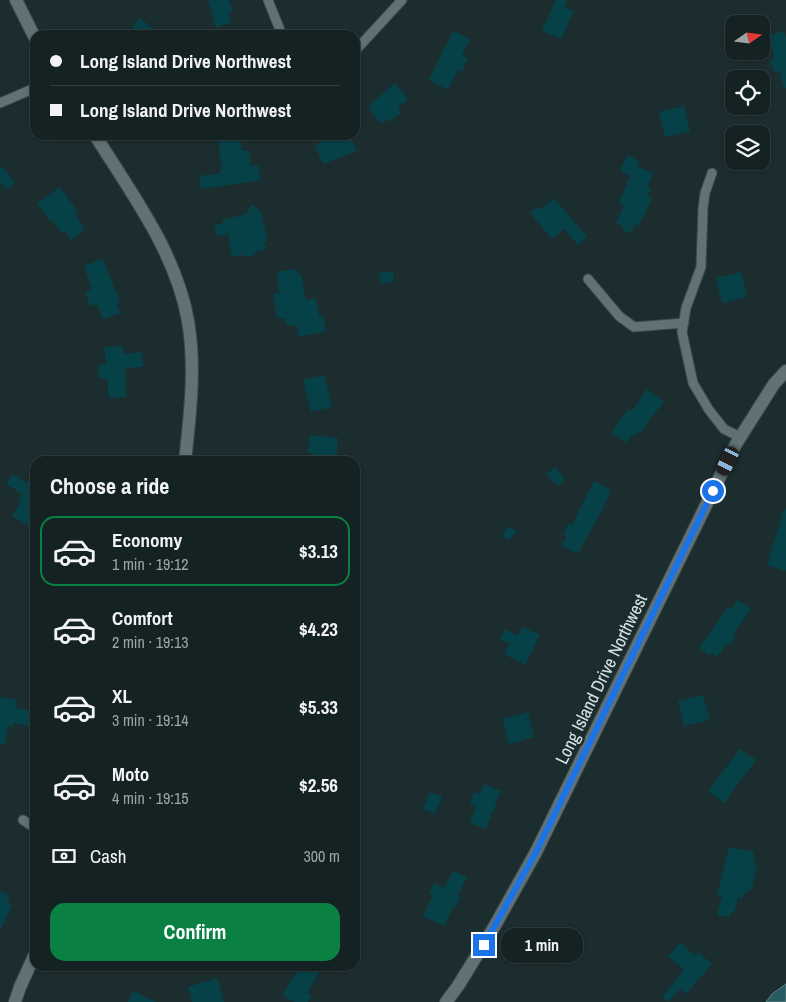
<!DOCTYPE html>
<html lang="en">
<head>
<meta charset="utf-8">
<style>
  :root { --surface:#152223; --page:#1e2a2b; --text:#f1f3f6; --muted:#9da4a6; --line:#343f41; --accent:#0b8043 }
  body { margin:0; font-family:"Archivo Narrow",sans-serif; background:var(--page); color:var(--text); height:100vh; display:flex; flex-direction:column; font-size:19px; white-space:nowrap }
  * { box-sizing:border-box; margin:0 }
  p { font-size:16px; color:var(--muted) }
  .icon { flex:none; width:28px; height:28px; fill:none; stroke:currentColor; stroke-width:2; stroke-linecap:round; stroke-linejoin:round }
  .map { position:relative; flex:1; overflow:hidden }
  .sheet { position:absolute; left:30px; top:456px; width:330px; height:515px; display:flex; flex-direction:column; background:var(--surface); border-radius:15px; box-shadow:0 1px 4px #0004,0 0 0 1px var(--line) }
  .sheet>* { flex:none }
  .banner { position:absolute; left:30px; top:30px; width:330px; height:110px; border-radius:15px; box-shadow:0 1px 4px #0004,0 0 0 1px var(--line); display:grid; align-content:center; height:110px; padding:0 20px; background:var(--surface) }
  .needle { width:32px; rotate:76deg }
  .controls { position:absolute; left:725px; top:15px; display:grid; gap:10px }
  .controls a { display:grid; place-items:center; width:45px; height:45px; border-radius:10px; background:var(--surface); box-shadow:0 1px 4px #0004,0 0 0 1px var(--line); font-size:25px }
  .end { position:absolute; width:22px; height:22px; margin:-11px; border:6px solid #1a73e8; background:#fff; box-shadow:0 0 0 2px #fff }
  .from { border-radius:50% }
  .bubble { position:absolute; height:35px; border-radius:15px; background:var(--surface); box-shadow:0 1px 4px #0004,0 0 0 1px var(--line); font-size:16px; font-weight:700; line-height:35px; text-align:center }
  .car { position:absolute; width:15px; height:30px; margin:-15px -8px; border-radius:6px; box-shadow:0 0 4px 1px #0007; background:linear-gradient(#222 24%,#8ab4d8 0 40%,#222 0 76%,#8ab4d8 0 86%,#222 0) }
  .banner b { display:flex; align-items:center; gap:18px; height:48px; font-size:19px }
  .banner b+b { border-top:1px solid var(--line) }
  .banner i { width:12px; height:12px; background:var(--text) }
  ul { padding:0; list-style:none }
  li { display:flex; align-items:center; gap:15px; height:70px; margin:0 10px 8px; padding:0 10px; border:2px solid transparent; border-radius:15px }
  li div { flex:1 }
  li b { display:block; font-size:19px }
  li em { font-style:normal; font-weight:700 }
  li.current { border-color:var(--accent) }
  li>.icon { width:45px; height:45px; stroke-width:1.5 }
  h2 { padding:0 20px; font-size:22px; line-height:60px }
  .pay { display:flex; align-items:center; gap:12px; height:55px; padding:0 20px; font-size:19px }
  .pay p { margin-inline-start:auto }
  .button { display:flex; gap:10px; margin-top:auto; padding:10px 20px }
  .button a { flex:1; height:58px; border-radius:15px; background:var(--accent); color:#fff; font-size:20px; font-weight:700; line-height:58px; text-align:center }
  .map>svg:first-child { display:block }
</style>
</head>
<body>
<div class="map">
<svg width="786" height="1002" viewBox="0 0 786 1002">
  <rect width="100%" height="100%" fill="#1c2d2f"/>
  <path fill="#285c63" stroke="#5c8489" d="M 786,984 L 786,1002 L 766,1002 L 772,994 Z"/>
  <path fill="#064148" d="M 208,0 L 229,0 L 233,11 L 228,12 L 231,22 L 216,28 Z
    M 556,0 L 567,0 L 564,7 L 574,11 L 561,39 L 542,31 Z
    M 140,18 L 161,35 L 127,35 Z
    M 453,31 L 470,39 L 462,56 L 468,59 L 462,72 L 458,70 L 448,90 L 429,80 Z
    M 784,31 L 786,39 L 786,88 L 784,88 L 779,71 L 774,72 L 770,60 L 775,58 L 768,36 Z
    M 395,83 L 408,99 L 398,108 L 401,113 L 390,122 L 388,119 L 381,124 L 369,110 L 371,109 L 369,105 Z
    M 684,106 L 690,131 L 665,137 L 659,112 Z
    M 240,135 L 242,151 L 249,150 L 251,166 L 258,165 L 261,180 L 201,189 L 199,176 L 221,173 L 220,169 L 222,169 L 218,138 Z
    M 340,135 L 350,135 L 357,151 L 323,164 L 315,145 Z
    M 627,155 L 639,161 L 637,166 L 654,173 L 647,187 L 651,189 L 647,196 L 652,198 L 639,226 L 635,224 L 630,234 L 622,230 L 624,227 L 616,223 L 624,205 L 619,203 L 630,176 L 620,171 Z
    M 0,165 L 15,182 L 6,190 L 0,182 Z
    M 60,187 L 78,212 L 75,214 L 85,230 L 71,240 L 65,230 L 62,233 L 52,220 L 50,222 L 37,203 Z
    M 554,198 L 587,237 L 578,245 L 564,229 L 552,239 L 530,213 L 538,206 L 540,210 Z
    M 252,204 L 262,212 L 261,214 L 268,241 L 264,242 L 266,250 L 255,252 L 255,255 L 244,257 L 243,255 L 232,257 L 228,234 L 217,236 L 214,225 L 223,224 L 222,220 L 246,214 Z
    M 103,259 L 120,303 L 117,304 L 120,313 L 103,319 L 97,304 L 90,306 L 85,292 L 92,289 L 84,266 Z
    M 294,269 L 294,271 L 297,270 L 298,274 L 301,273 L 306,300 L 316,298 L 319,316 L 323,315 L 326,331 L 299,337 L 296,325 L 286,326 L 285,318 L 277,319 L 273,294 L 279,293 L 277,272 Z
    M 393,271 L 394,281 L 381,284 L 379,273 Z
    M 741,272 L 747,297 L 722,303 L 716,278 Z
    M 123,346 L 124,354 L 142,352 L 143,367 L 125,368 L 126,397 L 109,398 L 107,378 L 99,379 L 98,365 L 106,364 L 104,347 Z
    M 324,375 L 332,407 L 311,412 L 303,380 Z
    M 647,389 L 664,401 L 640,433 L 638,432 L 636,435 L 633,434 L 626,443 L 611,433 L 628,409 L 633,410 Z
    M 310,435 L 338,438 L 336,461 L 311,461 L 312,453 L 308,453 Z
    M 556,467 L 565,480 L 558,486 L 546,474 Z
    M 35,471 L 35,523 L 32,528 L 12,516 L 21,502 L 18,500 L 22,494 L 6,484 L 13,474 L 27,483 Z
    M 594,481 L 611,490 L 601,513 L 600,513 L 578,554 L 561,546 L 567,537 L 563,535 L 568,524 L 572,525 Z
    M 784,509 L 786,509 L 786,571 L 767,565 Z
    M 507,526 L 517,531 L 509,540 L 502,537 Z
    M 738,600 L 751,609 L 733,634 L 736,637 L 729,645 L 727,644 L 717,657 L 712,653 L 710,656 L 699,648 L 728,607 L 731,609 Z
    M 523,627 L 540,635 L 525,665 L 504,654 L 509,644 L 500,639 L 505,629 L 518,636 Z
    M 703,695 L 710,720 L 684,726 L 678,701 Z
    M 0,697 L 17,700 L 16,708 L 35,711 L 35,727 L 14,723 L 13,727 L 8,726 L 5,744 L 0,744 Z
    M 528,712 L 534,737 L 509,744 L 503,719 Z
    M 740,749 L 756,760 L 724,803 L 708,791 Z
    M 484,784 L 501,791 L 486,829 L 470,823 L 477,806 L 470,804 L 474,792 L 480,794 Z
    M 430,792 L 442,797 L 435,814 L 423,809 Z
    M 729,847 L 754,852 L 753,858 L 755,859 L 754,865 L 757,866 L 752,889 L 747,890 L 746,894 L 744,893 L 742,899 L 738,898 L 734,913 L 730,912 L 729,917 L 717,915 L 722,896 L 717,895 Z
    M 453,871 L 467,877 L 458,895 L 461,896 L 455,908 L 453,907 L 444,926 L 423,916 L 433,895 L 429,894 L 434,883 L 444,888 Z
    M 0,891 L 10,896 L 7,903 L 12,905 L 0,931 Z
    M 680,943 L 696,956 L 698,952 L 712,964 L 686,994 L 680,989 L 668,1002 L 662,997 L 684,970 L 668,956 Z
    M 300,966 L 323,966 L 307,993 L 312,996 L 308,1002 L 294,1002 L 282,995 Z
    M 217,978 L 224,1002 L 192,1002 L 188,987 Z
    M 133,991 L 156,1002 L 128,1002 Z"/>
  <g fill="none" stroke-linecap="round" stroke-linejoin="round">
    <defs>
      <path id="street" d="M 268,0 L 282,35
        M 355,51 L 402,0
        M 0,103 L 35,88
        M 712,173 L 705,193 L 703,208 L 701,267 L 686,308 L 682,332 L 693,383 L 709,410 L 724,429 L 740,437
        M 588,279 L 619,316 L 634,327 L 684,323
        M 23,820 L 35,828"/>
      <path id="secondary" d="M 16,0 L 35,38
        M 95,135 C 131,193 176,252 188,321 C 196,367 190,415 185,461
        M 15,1002 L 20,987 L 35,954
        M 446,1002 L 458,986 L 493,929 L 536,852 L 736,444 L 774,384 L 786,371"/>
    </defs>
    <use href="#street" stroke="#3c4a4c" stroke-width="11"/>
    <use href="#secondary" stroke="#3c4a4c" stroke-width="14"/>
    <use href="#street" stroke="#607275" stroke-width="9"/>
    <use href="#secondary" stroke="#607275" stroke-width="12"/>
  </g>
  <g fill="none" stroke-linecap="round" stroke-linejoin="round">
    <path stroke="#1a73e8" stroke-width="6" d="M 484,945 L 536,852 L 713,491"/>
  </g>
  <g text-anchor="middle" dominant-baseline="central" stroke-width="5" stroke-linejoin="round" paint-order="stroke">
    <g font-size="18" fill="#d7e1e3" stroke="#1c2d2f">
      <text transform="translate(601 679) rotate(-64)">Long Island Drive Northwest</text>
    </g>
  </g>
</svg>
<div class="controls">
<a><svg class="needle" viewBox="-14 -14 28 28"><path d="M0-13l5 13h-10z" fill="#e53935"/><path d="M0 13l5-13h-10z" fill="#9da4a6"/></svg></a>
<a><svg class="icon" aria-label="locate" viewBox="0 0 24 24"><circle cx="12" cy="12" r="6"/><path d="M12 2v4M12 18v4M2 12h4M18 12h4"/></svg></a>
<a><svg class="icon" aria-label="layers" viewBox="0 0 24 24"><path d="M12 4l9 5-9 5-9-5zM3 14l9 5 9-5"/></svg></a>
</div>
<i class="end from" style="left:713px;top:491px"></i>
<i class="end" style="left:484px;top:945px"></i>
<div class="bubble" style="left:501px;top:928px;width:82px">1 min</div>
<i class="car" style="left:728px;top:461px;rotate:206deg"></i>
<div class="banner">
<b><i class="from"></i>Long Island Drive Northwest</b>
<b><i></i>Long Island Drive Northwest</b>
</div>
<section class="sheet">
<h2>Choose a ride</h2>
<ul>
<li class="current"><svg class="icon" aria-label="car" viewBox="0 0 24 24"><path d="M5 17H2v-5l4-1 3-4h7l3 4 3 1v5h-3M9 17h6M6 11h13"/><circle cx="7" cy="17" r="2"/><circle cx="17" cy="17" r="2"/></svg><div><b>Economy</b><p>1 min · 19:12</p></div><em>$3.13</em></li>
<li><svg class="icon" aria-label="car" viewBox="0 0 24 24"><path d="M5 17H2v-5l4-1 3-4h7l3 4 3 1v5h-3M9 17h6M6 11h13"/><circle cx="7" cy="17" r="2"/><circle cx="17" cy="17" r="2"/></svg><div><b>Comfort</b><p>2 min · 19:13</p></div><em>$4.23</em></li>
<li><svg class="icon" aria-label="car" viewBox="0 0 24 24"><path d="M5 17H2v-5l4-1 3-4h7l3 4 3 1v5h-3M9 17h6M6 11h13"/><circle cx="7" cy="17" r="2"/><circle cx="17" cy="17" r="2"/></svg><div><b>XL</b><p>3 min · 19:14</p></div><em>$5.33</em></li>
<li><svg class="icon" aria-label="car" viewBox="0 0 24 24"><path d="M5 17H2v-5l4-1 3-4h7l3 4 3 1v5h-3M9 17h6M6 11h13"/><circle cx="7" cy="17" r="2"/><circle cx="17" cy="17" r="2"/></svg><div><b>Moto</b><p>4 min · 19:15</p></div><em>$2.56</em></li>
</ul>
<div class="pay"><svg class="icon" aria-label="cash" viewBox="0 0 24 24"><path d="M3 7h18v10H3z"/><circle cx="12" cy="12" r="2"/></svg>Cash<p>300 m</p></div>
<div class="button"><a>Confirm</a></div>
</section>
</div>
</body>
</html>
